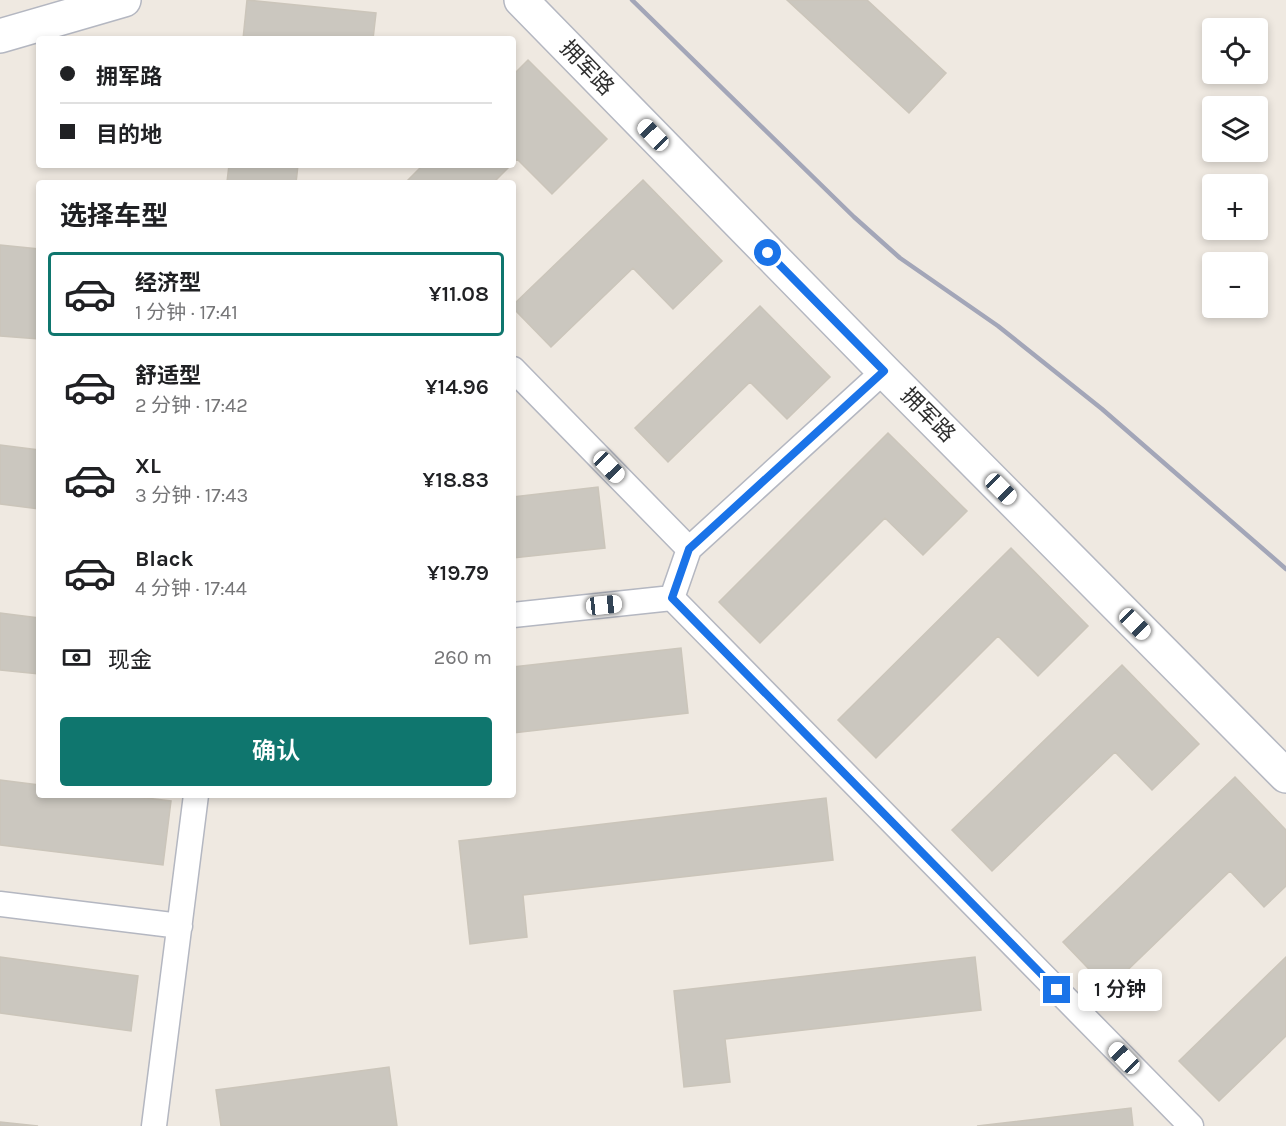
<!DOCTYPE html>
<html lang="zh">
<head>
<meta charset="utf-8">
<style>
  :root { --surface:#fff; --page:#f2f2f2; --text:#202124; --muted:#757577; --line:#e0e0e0; --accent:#0f766e }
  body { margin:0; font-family:Karla,"Noto Sans SC",sans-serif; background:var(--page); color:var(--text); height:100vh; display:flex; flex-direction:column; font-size:22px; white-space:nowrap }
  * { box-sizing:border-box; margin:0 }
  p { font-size:20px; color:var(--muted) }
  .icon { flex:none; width:33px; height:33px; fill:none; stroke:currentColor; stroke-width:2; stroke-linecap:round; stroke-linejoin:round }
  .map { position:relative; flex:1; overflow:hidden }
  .panel { position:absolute; left:36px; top:180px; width:480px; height:618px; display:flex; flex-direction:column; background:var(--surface); border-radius:6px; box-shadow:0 3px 9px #0003 }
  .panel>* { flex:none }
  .top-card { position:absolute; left:36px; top:36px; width:480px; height:132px; border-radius:6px; box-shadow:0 3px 9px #0003; display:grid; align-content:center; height:132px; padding:0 24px; background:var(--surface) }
  .controls { position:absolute; left:1202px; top:18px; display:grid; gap:12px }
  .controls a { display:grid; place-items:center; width:66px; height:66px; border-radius:6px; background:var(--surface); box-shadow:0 3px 9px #0003; font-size:30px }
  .end { position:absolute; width:27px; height:27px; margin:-14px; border:8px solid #1a73e8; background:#fff; box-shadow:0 0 0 3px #fff }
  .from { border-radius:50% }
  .bubble { position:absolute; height:42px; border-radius:6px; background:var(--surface); box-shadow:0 3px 9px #0003; font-size:20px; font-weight:600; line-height:42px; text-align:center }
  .car { position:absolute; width:18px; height:36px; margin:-18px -9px; border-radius:8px; box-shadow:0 0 4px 2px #0007; background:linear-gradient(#fff 24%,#345 0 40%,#fff 0 76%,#345 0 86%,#fff 0) }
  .top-card b { display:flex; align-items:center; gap:21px; height:57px; font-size:22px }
  .top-card b+b { border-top:2px solid var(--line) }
  .top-card i { width:15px; height:15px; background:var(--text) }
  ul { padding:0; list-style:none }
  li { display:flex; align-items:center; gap:18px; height:84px; margin:0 12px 9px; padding:0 12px; border:3px solid transparent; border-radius:6px }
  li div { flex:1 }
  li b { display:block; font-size:22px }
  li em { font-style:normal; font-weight:600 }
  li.selected { border-color:var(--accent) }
  li>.icon { width:54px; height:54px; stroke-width:1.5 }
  h2 { padding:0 24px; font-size:27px; line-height:72px }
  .pay { display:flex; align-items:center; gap:15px; height:66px; padding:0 24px; font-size:22px }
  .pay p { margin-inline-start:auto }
  .cta { display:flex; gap:12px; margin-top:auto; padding:12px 24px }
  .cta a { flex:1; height:69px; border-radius:6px; background:var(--accent); color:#fff; font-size:24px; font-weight:600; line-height:69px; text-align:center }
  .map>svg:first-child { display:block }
</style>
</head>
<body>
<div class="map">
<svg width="1286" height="1126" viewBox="0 0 1286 1126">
  <rect width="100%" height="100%" fill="#efe9e1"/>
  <path fill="#cbc7bf" stroke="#cbc5ba" stroke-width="1.5" d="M 247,0 L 376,13 L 373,39 L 243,39 Z
    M 787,0 L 867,0 L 946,73 L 909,113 Z
    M 528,60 L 607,139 L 552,194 L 517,159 L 513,163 L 513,75 Z
    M 229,165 L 298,165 L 296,183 L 227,182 Z
    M 423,165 L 511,165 L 493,183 L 405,183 Z
    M 643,180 L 722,261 L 673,309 L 633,268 L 551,347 L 513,308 L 513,305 Z
    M 0,245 L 39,249 L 39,339 L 0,336 Z
    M 760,306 L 830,377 L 787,419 L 750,382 L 668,462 L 635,428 Z
    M 888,433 L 967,511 L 923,555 L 885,518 L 760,643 L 719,602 Z
    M 0,445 L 39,450 L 39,509 L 0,504 Z
    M 598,487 L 605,548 L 513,558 L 513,497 Z
    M 1011,548 L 1088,626 L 1038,676 L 998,636 L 876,758 L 838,720 Z
    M 0,613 L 39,618 L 39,674 L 0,670 Z
    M 681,648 L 688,713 L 513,733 L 513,667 Z
    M 1122,665 L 1199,744 L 1152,790 L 1115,752 L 992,871 L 952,830 Z
    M 1235,777 L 1286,830 L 1286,886 L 1264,907 L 1230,871 L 1108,989 L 1063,942 Z
    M 0,780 L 39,785 L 39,795 L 120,795 L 171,801 L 163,865 L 0,845 Z
    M 826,798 L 833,860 L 523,895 L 527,937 L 470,944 L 459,841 Z
    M 0,957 L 138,976 L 131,1031 L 0,1013 Z
    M 975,957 L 981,1010 L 725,1039 L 730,1082 L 684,1087 L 674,991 Z
    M 1286,957 L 1286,1036 L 1219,1101 L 1179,1061 Z
    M 389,1067 L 397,1126 L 221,1126 L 216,1090 Z
    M 1131,1108 L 1133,1126 L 977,1126 Z
    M 0,1122 L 38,1126 L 0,1126 Z"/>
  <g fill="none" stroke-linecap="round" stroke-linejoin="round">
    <defs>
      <path id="street" d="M 513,369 L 689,549
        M 672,598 L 1191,1126
        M 672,598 L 689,549 L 884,371
        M 513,615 L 672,598
        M 0,904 L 180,926
        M 154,1126 L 196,795"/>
      <path id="secondary" d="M 521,0 L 884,371 L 1286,776
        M 0,36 L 124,0"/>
    </defs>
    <use href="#street" stroke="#b4b7c1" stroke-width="27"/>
    <use href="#secondary" stroke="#b4b7c1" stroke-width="36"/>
    <use href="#street" stroke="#fff" stroke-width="24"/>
    <use href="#secondary" stroke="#fff" stroke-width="33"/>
    <path stroke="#a3a6b8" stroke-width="4.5" d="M 632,0 L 854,217 L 900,258 L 998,326 L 1102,409 L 1286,569"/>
  </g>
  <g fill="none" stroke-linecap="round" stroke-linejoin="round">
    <path stroke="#1a73e8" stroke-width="8" d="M 768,253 L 884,371 L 689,549 L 672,598 L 1057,990"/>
  </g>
  <g text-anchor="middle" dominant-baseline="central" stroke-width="4.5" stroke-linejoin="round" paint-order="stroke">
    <g font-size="22" fill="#2e2e2e" stroke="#fff">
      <text transform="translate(587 68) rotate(46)">拥军路</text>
      <text transform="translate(928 415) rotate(45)">拥军路</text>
    </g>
  </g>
</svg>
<div class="controls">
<a><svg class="icon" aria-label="locate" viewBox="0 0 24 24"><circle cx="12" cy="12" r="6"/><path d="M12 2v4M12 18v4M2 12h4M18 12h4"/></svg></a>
<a><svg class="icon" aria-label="layers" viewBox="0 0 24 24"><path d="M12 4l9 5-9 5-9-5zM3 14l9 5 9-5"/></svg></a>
<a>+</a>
<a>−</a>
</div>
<i class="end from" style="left:768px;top:253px"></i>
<i class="end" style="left:1057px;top:990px"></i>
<div class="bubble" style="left:1078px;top:969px;width:84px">1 分钟</div>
<i class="car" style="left:653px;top:135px;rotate:316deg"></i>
<i class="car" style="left:609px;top:467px;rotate:136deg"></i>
<i class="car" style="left:1001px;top:489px;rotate:135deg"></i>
<i class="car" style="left:604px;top:605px;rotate:84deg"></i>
<i class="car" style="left:1135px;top:624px;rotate:135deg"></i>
<i class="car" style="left:1124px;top:1058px;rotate:316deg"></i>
<div class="top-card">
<b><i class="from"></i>拥军路</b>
<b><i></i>目的地</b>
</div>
<section class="panel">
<h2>选择车型</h2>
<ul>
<li class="selected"><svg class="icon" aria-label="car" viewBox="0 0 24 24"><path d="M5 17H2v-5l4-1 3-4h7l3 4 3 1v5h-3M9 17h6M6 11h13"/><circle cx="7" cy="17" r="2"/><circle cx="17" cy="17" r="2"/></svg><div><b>经济型</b><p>1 分钟 · 17:41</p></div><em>¥11.08</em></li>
<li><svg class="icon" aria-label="car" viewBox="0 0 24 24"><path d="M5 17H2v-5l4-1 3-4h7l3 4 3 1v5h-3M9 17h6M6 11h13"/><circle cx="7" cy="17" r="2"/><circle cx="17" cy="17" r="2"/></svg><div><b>舒适型</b><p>2 分钟 · 17:42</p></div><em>¥14.96</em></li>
<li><svg class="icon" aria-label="car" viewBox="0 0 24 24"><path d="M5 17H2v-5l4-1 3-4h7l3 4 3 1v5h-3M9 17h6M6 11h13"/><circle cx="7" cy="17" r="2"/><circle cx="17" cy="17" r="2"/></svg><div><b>XL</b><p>3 分钟 · 17:43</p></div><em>¥18.83</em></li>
<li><svg class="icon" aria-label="car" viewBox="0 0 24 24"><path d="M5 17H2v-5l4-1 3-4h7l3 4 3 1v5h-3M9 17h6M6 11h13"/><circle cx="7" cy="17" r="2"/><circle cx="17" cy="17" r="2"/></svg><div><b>Black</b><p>4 分钟 · 17:44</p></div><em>¥19.79</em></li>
</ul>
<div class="pay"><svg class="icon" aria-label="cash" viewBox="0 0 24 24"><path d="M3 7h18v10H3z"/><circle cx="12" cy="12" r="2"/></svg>现金<p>260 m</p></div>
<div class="cta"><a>确认</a></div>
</section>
</div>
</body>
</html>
